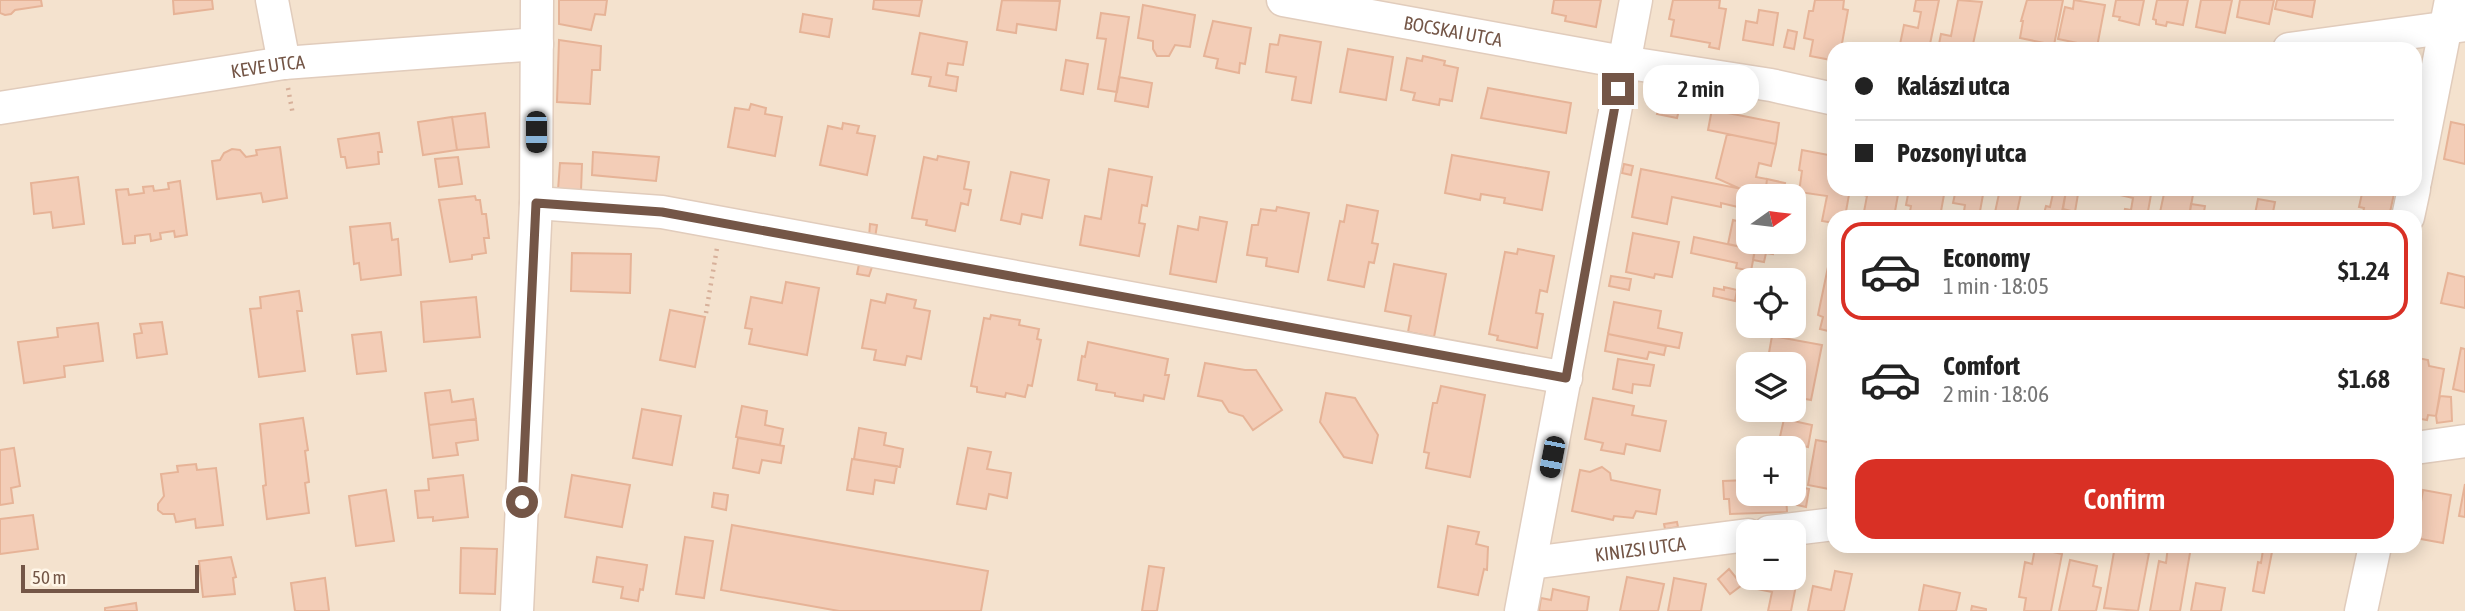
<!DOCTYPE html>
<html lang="en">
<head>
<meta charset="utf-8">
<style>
  :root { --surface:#fff; --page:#f2f2f2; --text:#222; --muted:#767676; --line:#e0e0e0; --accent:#d93025 }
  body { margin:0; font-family:"Asap Condensed",sans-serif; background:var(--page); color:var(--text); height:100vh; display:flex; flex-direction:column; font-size:26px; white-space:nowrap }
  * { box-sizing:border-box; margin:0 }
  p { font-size:23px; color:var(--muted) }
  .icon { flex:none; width:38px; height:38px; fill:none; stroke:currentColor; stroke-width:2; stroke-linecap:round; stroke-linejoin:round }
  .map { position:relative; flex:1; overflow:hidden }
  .sheet { position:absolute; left:1827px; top:210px; width:595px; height:343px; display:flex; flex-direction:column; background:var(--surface); border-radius:21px; box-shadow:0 4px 18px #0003 }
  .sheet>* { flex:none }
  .guide { position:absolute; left:1827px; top:42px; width:595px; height:154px; border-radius:21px; box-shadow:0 4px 18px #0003; display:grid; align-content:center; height:154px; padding:0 28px; background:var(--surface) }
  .needle { width:46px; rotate:76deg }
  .buttons { position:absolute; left:1736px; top:184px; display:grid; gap:14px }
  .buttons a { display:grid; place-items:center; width:70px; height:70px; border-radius:14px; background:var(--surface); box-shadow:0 4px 18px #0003; font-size:35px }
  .scale { position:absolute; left:21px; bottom:18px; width:178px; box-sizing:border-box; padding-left:7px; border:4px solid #745647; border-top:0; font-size:19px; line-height:24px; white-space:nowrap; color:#745647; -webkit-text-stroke:5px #fff5e7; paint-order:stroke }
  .end { position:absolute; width:32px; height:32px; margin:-16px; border:9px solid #745647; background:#fff; box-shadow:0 0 0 4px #fff }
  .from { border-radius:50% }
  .bubble { position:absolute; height:49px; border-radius:21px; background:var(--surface); box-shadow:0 4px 18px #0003; font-size:23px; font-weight:600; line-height:49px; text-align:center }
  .car { position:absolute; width:21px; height:42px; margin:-21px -10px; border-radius:9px; box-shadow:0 0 5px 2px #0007; background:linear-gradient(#222 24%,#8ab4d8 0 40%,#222 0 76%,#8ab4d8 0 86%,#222 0) }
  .guide b { display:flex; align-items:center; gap:24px; height:66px; font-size:26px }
  .guide b+b { border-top:2px solid var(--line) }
  .guide i { width:18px; height:18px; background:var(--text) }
  ul { padding:12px 0 0; list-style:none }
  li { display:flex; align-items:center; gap:21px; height:98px; margin:0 14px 10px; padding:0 14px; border:4px solid transparent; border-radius:21px }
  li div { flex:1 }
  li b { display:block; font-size:26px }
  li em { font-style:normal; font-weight:600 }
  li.on { border-color:var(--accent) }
  li>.icon { width:63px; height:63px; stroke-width:1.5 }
  .cta { display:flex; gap:14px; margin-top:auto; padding:14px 28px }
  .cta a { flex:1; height:80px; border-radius:21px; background:var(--accent); color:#fff; font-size:28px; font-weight:600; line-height:80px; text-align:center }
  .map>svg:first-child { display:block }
</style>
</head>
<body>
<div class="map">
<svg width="2465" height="611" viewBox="0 0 2465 611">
  <rect width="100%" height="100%" fill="#fdf1e0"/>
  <path fill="#f4e2ce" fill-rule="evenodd" d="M 0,0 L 2465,0 L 2465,611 L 0,611 ZM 1834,49 L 2415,49 L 2415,189 L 1834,189 ZM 1748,196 L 1794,196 L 1794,242 L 1748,242 ZM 1834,217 L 2415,217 L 2415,546 L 1834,546 ZM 1748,280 L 1794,280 L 1794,326 L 1748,326 ZM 1748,364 L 1794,364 L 1794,410 L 1748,410 ZM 1748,448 L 1794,448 L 1794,494 L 1748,494 ZM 1748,532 L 1794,532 L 1794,578 L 1748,578 Z"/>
  <path fill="#f3cdb7" stroke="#e6b397" stroke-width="2" d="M 0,0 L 41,0 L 42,6 L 15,10 L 11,14 L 5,15 L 0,13 Z
    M 173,0 L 212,0 L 213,9 L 174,14 Z
    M 559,0 L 607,0 L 605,15 L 595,14 L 591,30 L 559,24 Z
    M 874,0 L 922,0 L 919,16 L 873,9 Z
    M 1002,0 L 1060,1 L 1056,30 L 1017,24 L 1016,33 L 997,30 Z
    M 1554,0 L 1601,0 L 1596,27 L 1565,21 L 1566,16 L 1552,13 Z
    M 1673,0 L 1720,0 L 1719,8 L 1726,9 L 1719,49 L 1709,47 L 1710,43 L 1671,36 L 1674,20 L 1669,19 Z
    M 1815,0 L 1844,0 L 1843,9 L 1848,10 L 1841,49 L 1834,49 L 1831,60 L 1810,56 L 1813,40 L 1804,38 L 1809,11 L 1813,11 Z
    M 1916,0 L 1939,0 L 1929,49 L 1899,49 L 1904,25 L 1918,28 L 1921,12 L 1914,11 Z
    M 1958,0 L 1982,2 L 1972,49 L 1938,49 L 1941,34 L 1951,36 Z
    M 2027,0 L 2063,0 L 2054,45 L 2020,38 L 2023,21 L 2021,21 Z
    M 2074,0 L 2105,5 L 2097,47 L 2058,39 L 2065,7 L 2073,9 Z
    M 2116,0 L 2144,0 L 2139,25 L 2119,20 L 2120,17 L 2113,16 Z
    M 2157,0 L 2188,0 L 2183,25 L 2167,22 L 2166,26 L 2156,24 L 2156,20 L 2153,19 Z
    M 2201,0 L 2232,0 L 2225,33 L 2196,27 Z
    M 2240,0 L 2274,0 L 2269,24 L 2237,17 Z
    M 2277,0 L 2315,0 L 2312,17 L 2275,9 Z
    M 1143,5 L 1195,15 L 1190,47 L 1175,45 L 1169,56 L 1157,56 L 1153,49 L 1153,41 L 1138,38 Z
    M 1759,10 L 1778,13 L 1773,45 L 1743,40 L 1746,21 L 1757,23 Z
    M 1101,13 L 1129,17 L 1117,92 L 1098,89 L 1106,39 L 1097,38 Z
    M 803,14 L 832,19 L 829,37 L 800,32 Z
    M 1213,21 L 1251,28 L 1245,64 L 1240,63 L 1239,73 L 1216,68 L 1218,59 L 1204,56 Z
    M 1788,30 L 1797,32 L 1794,49 L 1784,47 Z
    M 920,33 L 967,42 L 963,65 L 948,63 L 946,75 L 958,77 L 956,91 L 929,86 L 931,77 L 912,74 Z
    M 1280,35 L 1321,42 L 1311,103 L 1292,100 L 1296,77 L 1266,72 L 1270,44 L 1278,45 Z
    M 559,40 L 601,46 L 600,70 L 592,70 L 590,104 L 557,102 Z
    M 1348,49 L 1393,57 L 1386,100 L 1340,92 Z
    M 1423,56 L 1445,61 L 1444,65 L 1458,68 L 1452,101 L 1440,99 L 1439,105 L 1413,100 L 1415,93 L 1401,90 L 1407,58 L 1422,61 Z
    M 1066,60 L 1088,64 L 1083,94 L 1061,90 Z
    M 1119,77 L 1152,83 L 1148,107 L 1115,101 Z
    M 1488,88 L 1571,103 L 1566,133 L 1481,118 Z
    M 751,104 L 766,108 L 765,114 L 782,117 L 775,156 L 728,147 L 735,108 L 749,110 Z
    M 1659,106 L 1679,110 L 1677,118 L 1657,114 Z
    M 1725,108 L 1728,113 L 1779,123 L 1776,144 L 1708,130 L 1712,109 Z
    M 485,113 L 489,147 L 457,150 L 452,117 Z
    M 452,117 L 457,150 L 423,155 L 418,122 Z
    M 2451,122 L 2465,125 L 2465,164 L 2444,159 Z
    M 843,123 L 859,126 L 857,133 L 875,136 L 867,175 L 820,165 L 828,126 L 842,129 Z
    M 379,133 L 382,152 L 378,152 L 379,164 L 347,168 L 345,157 L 341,157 L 338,139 Z
    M 1727,134 L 1776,144 L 1771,166 L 1759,163 L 1756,177 L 1767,179 L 1765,196 L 1745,191 L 1716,178 Z
    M 280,147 L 287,198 L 263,202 L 261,193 L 217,199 L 212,161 L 220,160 L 224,153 L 232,149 L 240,150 L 246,157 L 257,155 L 256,150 Z
    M 1802,150 L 1834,156 L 1834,189 L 1850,189 L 1845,217 L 1834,217 L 1834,223 L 1822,221 L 1827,196 L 1799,192 L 1802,171 L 1799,170 Z
    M 593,152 L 659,157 L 656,181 L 592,175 Z
    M 1452,155 L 1549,172 L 1542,210 L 1504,203 L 1505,198 L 1481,194 L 1480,200 L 1445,193 Z
    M 938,156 L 969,162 L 964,189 L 971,190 L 968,205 L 961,203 L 955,231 L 926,225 L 927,220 L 912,218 L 924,157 L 937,160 Z
    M 458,157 L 462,184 L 439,187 L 435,159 Z
    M 560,163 L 582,164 L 581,191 L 558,190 Z
    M 1624,164 L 1633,166 L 1631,175 L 1622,173 Z
    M 1109,169 L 1152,177 L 1147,206 L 1142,205 L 1139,223 L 1145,224 L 1139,256 L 1080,245 L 1085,216 L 1101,219 Z
    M 1641,169 L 1742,189 L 1738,207 L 1721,203 L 1721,207 L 1672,197 L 1667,224 L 1632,217 Z
    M 1011,172 L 1049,180 L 1042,218 L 1022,214 L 1020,224 L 1001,220 Z
    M 78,177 L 84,224 L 53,228 L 51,212 L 34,214 L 31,183 Z
    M 1767,179 L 1785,183 L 1782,196 L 1765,196 Z
    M 180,181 L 187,235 L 175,237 L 174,231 L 160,233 L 161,239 L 151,241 L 150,234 L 135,236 L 135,243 L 123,244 L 116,190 L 128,189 L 129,195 L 144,193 L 143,187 L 153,186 L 154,191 L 169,189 L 168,183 Z
    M 1865,189 L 1899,189 L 1894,217 L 1863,217 L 1867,196 L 1864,195 Z
    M 1909,189 L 1945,189 L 1940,217 L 1909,217 L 1911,206 L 1906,205 Z
    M 1956,189 L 1984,189 L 1979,217 L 1963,217 L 1965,205 L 1953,203 Z
    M 2000,189 L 2022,189 L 2016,217 L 1994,217 Z
    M 2054,189 L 2066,191 L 2061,217 L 2043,217 L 2046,206 L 2050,207 Z
    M 2121,189 L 2152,189 L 2147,217 L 2123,217 L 2125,209 L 2131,210 L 2133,198 L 2120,195 Z
    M 2165,189 L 2194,189 L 2189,217 L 2159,217 Z
    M 2363,189 L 2395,189 L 2389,217 L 2362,217 L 2364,208 L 2359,207 Z
    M 2066,191 L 2078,194 L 2075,212 L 2063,209 Z
    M 475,196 L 476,200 L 480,200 L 482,214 L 486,214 L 489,238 L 484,238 L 486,253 L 472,255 L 472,259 L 450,262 L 439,200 Z
    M 2258,199 L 2275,202 L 2272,217 L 2255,214 Z
    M 2191,204 L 2205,206 L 2203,217 L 2189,217 Z
    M 1347,205 L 1378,211 L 1372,243 L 1378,244 L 1374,263 L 1369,262 L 1364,287 L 1328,280 L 1340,221 L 1344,222 Z
    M 1277,207 L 1309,213 L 1298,272 L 1266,266 L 1267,258 L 1247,255 L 1252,225 L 1258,225 L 1261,209 L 1276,211 Z
    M 1748,208 L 1748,242 L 1756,242 L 1755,250 L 1728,244 L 1733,220 L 1745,223 Z
    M 1200,217 L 1227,222 L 1216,282 L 1170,274 L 1178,226 L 1198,230 Z
    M 390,223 L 392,240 L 398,239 L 401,275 L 361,280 L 359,263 L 354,264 L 350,227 Z
    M 870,224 L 877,225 L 875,238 L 869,237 Z
    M 1633,233 L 1679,242 L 1672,277 L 1655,274 L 1654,278 L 1626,272 Z
    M 1694,237 L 1755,250 L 1751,271 L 1736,268 L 1737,263 L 1691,253 Z
    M 1756,242 L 1775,242 L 1773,254 L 1766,253 L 1764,262 L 1753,260 Z
    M 1518,249 L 1554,256 L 1547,292 L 1540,290 L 1536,313 L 1543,314 L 1537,348 L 1497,340 L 1498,336 L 1489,334 L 1505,252 L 1517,254 Z
    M 572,253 L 631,254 L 630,293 L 571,291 Z
    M 859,264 L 872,267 L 869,276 L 857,274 Z
    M 1394,264 L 1446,274 L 1434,337 L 1408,332 L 1411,316 L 1385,311 Z
    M 1828,267 L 1834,268 L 1832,332 L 1820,329 L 1823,317 L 1818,315 Z
    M 2448,273 L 2465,277 L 2465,308 L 2441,303 Z
    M 1611,276 L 1631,279 L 1629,290 L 1609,286 Z
    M 786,282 L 819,288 L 807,355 L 749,344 L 752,329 L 745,328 L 751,297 L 782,303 Z
    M 1724,287 L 1737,290 L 1735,301 L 1713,296 L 1714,288 L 1724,290 Z
    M 299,291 L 302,311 L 297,311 L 305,371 L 259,377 L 250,309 L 261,308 L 260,297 Z
    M 887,294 L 916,300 L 914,308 L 930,311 L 921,359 L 907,356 L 905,365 L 874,360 L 876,350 L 862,348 L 871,300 L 885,303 Z
    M 476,297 L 480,337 L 424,342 L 421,302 Z
    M 1614,302 L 1661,311 L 1658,328 L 1682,333 L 1679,348 L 1608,334 Z
    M 670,310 L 705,317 L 695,367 L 660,360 Z
    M 991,315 L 1020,320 L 1019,325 L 1039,329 L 1037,339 L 1041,340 L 1032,386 L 1028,385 L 1025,397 L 1006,393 L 1005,397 L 977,392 L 977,387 L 971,386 L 984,318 L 990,319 Z
    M 162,322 L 167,354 L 137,358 L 134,334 L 142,333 L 140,324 Z
    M 98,323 L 103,361 L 64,366 L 65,377 L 24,383 L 18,342 L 58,337 L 57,328 Z
    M 381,332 L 386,371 L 357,374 L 352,335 Z
    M 1608,334 L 1666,346 L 1664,355 L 1649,352 L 1647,359 L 1605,351 Z
    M 1772,336 L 1822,345 L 1811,400 L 1794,397 L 1794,364 L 1767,364 Z
    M 1088,342 L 1168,359 L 1165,375 L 1169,375 L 1164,399 L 1144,395 L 1143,401 L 1115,396 L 1115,393 L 1096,390 L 1097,384 L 1078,380 L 1082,356 L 1085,357 Z
    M 2461,348 L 2465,349 L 2465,392 L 2453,389 Z
    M 2418,358 L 2428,360 L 2429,366 L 2444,369 L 2436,416 L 2428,415 L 2427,420 L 2415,418 L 2415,363 Z
    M 1618,359 L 1654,365 L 1650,386 L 1633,384 L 1632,393 L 1613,389 Z
    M 1205,363 L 1245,370 L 1256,370 L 1282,410 L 1253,430 L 1243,416 L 1229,412 L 1222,401 L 1198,396 Z
    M 1441,386 L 1485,395 L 1470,477 L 1426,468 L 1429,453 L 1424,452 L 1433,403 L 1437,403 Z
    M 450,390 L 452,402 L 473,399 L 476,419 L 429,425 L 425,393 Z
    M 1326,393 L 1355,398 L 1378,435 L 1372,463 L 1344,457 L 1320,422 Z
    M 2440,396 L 2451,397 L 2452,421 L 2437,423 L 2436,416 Z
    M 1593,398 L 1634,406 L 1632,415 L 1666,421 L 1660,451 L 1626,444 L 1624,454 L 1601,450 L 1603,443 L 1585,439 Z
    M 742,406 L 767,411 L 765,425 L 783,429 L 780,445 L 736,437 Z
    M 642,409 L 681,416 L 672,465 L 633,458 Z
    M 303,418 L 308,450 L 305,451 L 309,482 L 305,483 L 309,513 L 267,519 L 263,486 L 266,485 L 260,424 Z
    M 476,419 L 478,440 L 456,443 L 458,455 L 433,458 L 429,425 Z
    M 1784,419 L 1812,425 L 1808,447 L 1779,441 Z
    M 859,428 L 886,433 L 884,445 L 903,449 L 900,467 L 854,459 Z
    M 738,438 L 784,446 L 781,463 L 762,460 L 759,473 L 733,468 Z
    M 1816,440 L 1834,443 L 1834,490 L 1808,485 Z
    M 14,448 L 20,486 L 11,488 L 13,503 L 0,505 L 0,450 Z
    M 968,448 L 991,452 L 987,469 L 1011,473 L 1007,498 L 989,494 L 986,509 L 957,504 Z
    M 852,459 L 897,466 L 894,483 L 875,480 L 873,494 L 847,490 Z
    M 196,464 L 197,470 L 216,468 L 223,525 L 196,528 L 195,519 L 176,522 L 174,514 L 163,514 L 158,510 L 158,504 L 164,496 L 161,474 L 178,472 L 177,466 Z
    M 1602,467 L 1610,473 L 1611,480 L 1660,490 L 1656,514 L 1636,511 L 1633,518 L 1614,516 L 1613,520 L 1572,511 L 1580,470 L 1590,472 Z
    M 463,475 L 468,517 L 433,521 L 433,517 L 418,518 L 415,491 L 429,490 L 428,479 Z
    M 572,475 L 630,485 L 622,527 L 565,517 Z
    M 1748,480 L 1748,494 L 1786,494 L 1787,512 L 1730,514 L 1729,499 L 1724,499 L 1723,481 Z
    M 2465,484 L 2465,517 L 2459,516 Z
    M 1800,487 L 1809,489 L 1806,507 L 1797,505 Z
    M 386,490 L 394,541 L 356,546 L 349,496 Z
    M 2423,490 L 2451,495 L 2443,543 L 2415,538 Z
    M 714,493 L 728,495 L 726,510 L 712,507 Z
    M 33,515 L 38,549 L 0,554 L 0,519 Z
    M 1677,522 L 1678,527 L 1665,529 L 1664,524 Z
    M 732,525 L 988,571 L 981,611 L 839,611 L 721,590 Z
    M 1448,526 L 1479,532 L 1476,544 L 1488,547 L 1487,570 L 1484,569 L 1478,595 L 1438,587 Z
    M 685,537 L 713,541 L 704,598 L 676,594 Z
    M 2115,546 L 2149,553 L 2138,611 L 2104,608 Z
    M 2168,546 L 2191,547 L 2180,611 L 2150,611 L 2159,561 L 2166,563 Z
    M 461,548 L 497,549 L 495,594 L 460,593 Z
    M 2035,548 L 2062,554 L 2051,611 L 2024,611 L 2026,598 L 2019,597 L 2025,562 L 2032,564 Z
    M 2263,550 L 2272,552 L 2264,593 L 2253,591 L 2258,562 L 2261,563 Z
    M 231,557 L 236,577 L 233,578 L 235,594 L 203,597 L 199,561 Z
    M 597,557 L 647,565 L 643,590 L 640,589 L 638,601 L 621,598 L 623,587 L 593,582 Z
    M 2070,560 L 2097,566 L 2093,586 L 2101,588 L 2096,611 L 2059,611 Z
    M 1794,564 L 1800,565 L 1791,611 L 1768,611 L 1772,592 L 1757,589 L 1759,578 L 1794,578 Z
    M 1149,566 L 1164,568 L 1157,611 L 1142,611 Z
    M 1729,569 L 1742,585 L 1730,594 L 1718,579 Z
    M 1835,571 L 1852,574 L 1844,611 L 1808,611 L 1813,586 L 1831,590 Z
    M 1627,577 L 1664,584 L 1658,611 L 1620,611 Z
    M 325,578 L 329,611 L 295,611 L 291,583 Z
    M 1674,578 L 1706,584 L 1701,611 L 1668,611 Z
    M 2196,583 L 2225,588 L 2221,611 L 2191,611 Z
    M 1924,585 L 1960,593 L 1956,611 L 1919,611 Z
    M 1553,589 L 1589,597 L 1587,611 L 1539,611 L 1541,598 L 1551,600 Z
    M 136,603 L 137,611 L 105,611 L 105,608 Z
    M 1972,606 L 1986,609 L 1986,611 L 1971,611 Z"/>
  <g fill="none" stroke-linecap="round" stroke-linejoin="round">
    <defs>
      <g id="minor">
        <path d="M 272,0 L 284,63"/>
        <path id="s1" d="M 1283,0 L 1623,62 L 1771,85 L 1834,99"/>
        <path d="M 2289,49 L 2465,25"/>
        <path id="s2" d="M 0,108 L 284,63 L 537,44"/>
        <path d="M 2415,182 L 2451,0"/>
        <path d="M 536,203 L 662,212 L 1566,378"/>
        <path d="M 2408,217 L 2414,189"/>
        <path d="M 2415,448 L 2465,441"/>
        <path d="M 1769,532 L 1834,524"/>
        <path id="s3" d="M 1531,563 L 1748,535"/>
        <path d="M 517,611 L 536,203 L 537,0"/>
        <path d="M 1521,611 L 1636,0"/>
        <path d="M 2361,611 L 2375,546"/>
      </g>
    </defs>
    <use href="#minor" stroke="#e1ccbc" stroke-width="35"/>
    <path stroke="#d7b09a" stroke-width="4.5" stroke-dasharray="2 5" stroke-linecap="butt" d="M 288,88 L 293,115
      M 706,313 L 717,248"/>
    <use href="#minor" stroke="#fff" stroke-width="32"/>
  </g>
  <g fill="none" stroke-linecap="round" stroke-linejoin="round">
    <path stroke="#745647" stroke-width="9" d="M 522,502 L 536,203 L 662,212 L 1566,378 L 1618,89"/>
  </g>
  <g text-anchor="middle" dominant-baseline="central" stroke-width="5" stroke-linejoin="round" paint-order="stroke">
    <g font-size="19" fill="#745647" stroke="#fff5e7">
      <text stroke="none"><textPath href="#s1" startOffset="173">BOCSKAI UTCA</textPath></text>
      <text stroke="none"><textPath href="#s2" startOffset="271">KEVE UTCA</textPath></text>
      <text stroke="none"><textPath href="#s3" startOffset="110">KINIZSI UTCA</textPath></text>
    </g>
  </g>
</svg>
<div class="buttons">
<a><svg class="needle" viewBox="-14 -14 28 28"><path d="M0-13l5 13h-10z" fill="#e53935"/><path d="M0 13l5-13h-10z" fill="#767676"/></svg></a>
<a><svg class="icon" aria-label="locate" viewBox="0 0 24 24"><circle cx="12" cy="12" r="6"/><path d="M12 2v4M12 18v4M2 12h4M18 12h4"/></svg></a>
<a><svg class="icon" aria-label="layers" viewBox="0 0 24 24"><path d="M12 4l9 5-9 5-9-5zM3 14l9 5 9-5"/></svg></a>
<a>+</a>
<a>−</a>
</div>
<div class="scale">50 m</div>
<i class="end from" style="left:522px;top:502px"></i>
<i class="end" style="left:1618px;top:89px"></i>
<div class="bubble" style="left:1643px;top:65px;width:116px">2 min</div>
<i class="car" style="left:536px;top:132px;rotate:180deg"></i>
<i class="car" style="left:1552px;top:457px;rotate:191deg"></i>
<div class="guide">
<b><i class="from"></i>Kalászi utca</b>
<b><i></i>Pozsonyi utca</b>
</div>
<section class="sheet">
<ul>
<li class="on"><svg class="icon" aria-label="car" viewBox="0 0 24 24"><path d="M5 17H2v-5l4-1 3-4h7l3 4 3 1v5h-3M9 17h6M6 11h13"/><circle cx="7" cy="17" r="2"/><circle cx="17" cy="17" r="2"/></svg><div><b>Economy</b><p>1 min · 18:05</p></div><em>$1.24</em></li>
<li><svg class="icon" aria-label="car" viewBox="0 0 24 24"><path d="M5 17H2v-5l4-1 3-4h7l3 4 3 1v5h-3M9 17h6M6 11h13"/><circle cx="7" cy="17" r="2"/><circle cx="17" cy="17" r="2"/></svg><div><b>Comfort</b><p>2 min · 18:06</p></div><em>$1.68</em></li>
</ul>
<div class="cta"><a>Confirm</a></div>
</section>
</div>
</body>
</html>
